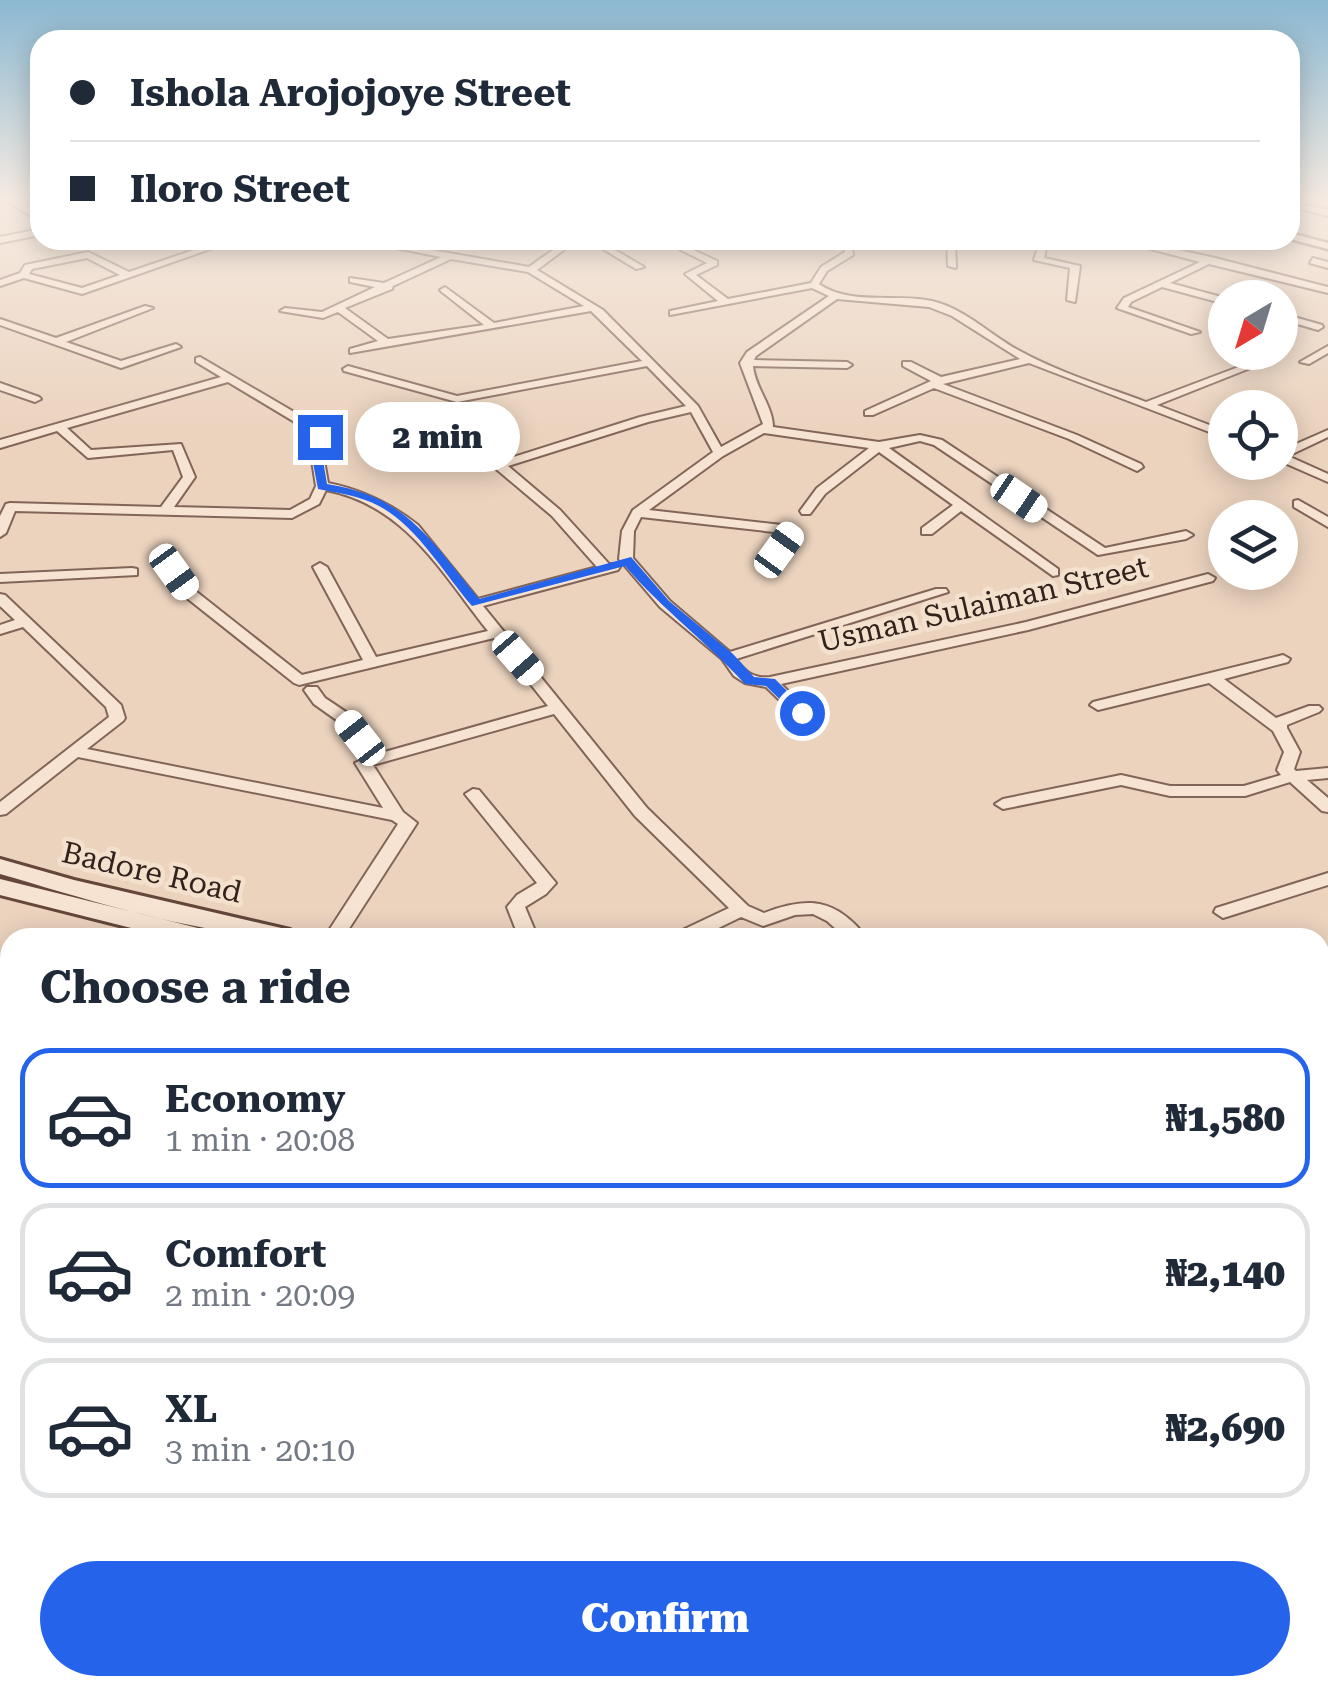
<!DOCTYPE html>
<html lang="en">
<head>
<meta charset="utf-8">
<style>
  :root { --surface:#fff; --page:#f6f6f7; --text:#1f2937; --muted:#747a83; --line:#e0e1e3; --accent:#2563eb }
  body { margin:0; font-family:"Roboto Serif",serif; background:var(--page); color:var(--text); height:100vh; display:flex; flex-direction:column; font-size:38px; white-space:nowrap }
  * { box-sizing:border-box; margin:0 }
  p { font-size:32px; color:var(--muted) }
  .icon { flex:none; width:55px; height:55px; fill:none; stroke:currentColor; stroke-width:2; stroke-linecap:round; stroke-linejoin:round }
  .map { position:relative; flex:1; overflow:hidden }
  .sheet { position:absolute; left:0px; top:928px; width:1330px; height:768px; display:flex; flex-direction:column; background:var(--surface); border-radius:30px 30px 0 0; box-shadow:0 5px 25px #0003 }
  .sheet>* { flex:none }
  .top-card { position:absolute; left:30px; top:30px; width:1270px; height:220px; border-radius:30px; box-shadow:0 5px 25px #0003; display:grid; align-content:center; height:220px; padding:0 40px; background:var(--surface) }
  .needle { width:65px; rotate:218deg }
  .buttons { position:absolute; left:1208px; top:280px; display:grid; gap:20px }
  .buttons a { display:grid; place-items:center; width:90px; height:90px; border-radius:50%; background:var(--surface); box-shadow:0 5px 25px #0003; font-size:50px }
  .end { position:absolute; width:45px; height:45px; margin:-22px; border:12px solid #2563eb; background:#fff; box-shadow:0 0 0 5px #fff }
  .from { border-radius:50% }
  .bubble { position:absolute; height:70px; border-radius:35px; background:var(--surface); box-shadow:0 5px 25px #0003; font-size:32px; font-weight:800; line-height:70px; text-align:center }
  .car { position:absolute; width:30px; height:60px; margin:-30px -15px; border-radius:12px; box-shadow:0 0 8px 2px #0007; background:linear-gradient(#fff 24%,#345 0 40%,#fff 0 76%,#345 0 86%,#fff 0) }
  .top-card b { display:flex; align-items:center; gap:35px; height:95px; font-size:38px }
  .top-card b+b { border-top:2px solid var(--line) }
  .top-card i { width:25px; height:25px; background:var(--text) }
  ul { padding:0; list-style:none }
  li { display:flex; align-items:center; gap:30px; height:140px; margin:0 20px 15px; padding:0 20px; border:5px solid var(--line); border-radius:30px }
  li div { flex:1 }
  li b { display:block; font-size:38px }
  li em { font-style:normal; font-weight:800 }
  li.active { border-color:var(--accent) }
  li>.icon { width:90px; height:90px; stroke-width:1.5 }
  h2 { padding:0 40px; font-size:45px; line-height:120px }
  .button { display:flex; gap:20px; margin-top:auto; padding:20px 40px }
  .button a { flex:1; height:115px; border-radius:60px; background:var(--accent); color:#fff; font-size:40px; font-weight:800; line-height:115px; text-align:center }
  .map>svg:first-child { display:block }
</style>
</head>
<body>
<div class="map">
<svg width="1328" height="1694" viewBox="0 0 1328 1694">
  <rect width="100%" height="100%" fill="#ebd3be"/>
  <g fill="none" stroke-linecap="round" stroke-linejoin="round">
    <defs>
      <path id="minor" d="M 0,198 L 13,198 L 40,214 L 40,221 L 8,202 L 0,202 Z
        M 1290,202 L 1328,210 L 1328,216 L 1290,206 Z
        M 40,229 L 40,235 L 0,243 L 0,237 Z
        M 124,240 L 134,240 L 140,245 L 133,247 Z
        M 223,240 L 236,240 L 82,294 L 24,278 L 0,286 L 0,280 L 20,273 L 25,265 L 88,252 L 129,272 ZM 87,258 L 120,275 L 82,288 L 29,274 L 32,269 Z
        M 355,240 L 374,240 L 529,267 L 567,240 L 577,240 L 537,270 L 603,310 L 698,406 L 721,447 L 763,424 L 740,363 L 747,352 L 829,296 L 812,288 L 670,315 L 670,311 L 718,301 L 685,274 L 707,263 L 661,240 L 672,240 L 717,261 L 717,265 L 696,275 L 728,299 L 811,283 L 821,267 L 845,252 L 843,240 L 851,240 L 853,255 L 827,271 L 819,284 C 850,306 896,293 932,301 C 965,309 989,334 1018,350 C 1058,372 1103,386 1146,402 L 1249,363 L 1258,365 L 1157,405 L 1225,431 L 1225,438 L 1029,363 L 943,384 L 1077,435 L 1141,464 L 1143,467 L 1137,471 L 1069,439 L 934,388 L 873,415 L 865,415 L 865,411 L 931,381 L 903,366 L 903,362 L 911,362 L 941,377 L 1020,359 L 952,316 L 929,307 L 837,299 L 756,356 L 754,360 L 847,362 L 852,365 L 847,368 L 753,366 C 755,388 773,406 773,427 L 879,442 L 920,435 L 942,440 L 1105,548 L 1186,531 L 1193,535 L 1186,539 L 1098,555 L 934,445 L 920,441 L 889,448 L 1058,569 L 1058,575 L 1053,576 L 961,511 L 932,534 L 922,534 L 922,528 L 953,505 L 879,452 L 825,494 L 810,514 L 802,514 L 800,511 L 817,488 L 869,448 L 764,433 L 723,456 L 649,510 L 791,526 L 797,530 L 772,569 L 767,570 L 760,566 L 783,533 L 641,517 L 634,531 L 633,558 L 670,601 L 730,652 L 936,589 L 946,589 L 948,592 L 736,659 C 744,672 755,679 770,677 L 1026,622 L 1208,574 L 1215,578 L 1213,581 L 1028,630 L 781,684 L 810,713 L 802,718 L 796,716 L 766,687 L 745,683 L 734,676 L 722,659 L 660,607 L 619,559 L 622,531 L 633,510 L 713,452 L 691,412 L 648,422 L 508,466 L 560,510 L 609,564 L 618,564 L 620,567 L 618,570 L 483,606 L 647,808 L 748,906 L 764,913 C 808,896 836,898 867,938 L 846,938 L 827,921 L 813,914 L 795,915 L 763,926 L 741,917 L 698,938 L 672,938 L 674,934 L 729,908 L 635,816 L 554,714 L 373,765 L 403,812 L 417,823 L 343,938 L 324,938 L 398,824 L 392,820 L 78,757 L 6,814 L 0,815 L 0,802 L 109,717 L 106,707 L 23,627 L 0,634 L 0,625 L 15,620 L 0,606 L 0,594 L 5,595 L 121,705 L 125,718 L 123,721 L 87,749 L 383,808 L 355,763 L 367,757 L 338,721 L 314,704 L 304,690 L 307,687 L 317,687 L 325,698 L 349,714 L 381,753 L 548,706 L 494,638 L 299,685 L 294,683 L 183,595 L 167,572 L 169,569 L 179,569 L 193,589 L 302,675 L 363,660 L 313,567 L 320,563 L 327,567 L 376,657 L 488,631 C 441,572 405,505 326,490 L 319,504 L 292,518 L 15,511 L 6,533 L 0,537 L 0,516 L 6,504 L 10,503 L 161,507 L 183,477 L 173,450 L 88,458 L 57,431 L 0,448 L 0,440 L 221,377 L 196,362 L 196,358 L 200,357 L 323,429 L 326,437 L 321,443 L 328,483 C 362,490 390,503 418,525 L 478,599 L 597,567 L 552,516 L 495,468 L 418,419 L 428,417 L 501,461 L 640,417 L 686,406 L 647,366 L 457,402 L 344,371 L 343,369 L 348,366 L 457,396 L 642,361 L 591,311 L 350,353 L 350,349 L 378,341 L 338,312 L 323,318 L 280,311 L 285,308 L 322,312 L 375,287 L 350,282 L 350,278 L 384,283 L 441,257 ZM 451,259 L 528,272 L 584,306 L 494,323 L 445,287 L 440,290 L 442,292 L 484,325 L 388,339 L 345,308 L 392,289 L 393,286 ZM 228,382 L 313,433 L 309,442 L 316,486 L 310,499 L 290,510 L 174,507 L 195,477 L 181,444 L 91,450 L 67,428 Z
        M 588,240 L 598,240 L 644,267 L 636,269 Z
        M 947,240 L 955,240 L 956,268 L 948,266 Z
        M 1040,240 L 1048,240 L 1044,258 L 1080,266 L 1075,302 L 1067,300 L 1070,268 L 1034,260 Z
        M 1116,240 L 1131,240 L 1211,257 L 1328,287 L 1328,293 L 1209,264 L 1170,283 L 1225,298 L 1225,304 L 1162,287 L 1131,302 L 1128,307 L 1200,332 L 1191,334 L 1117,308 L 1124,298 L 1200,262 Z
        M 1313,258 L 1328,262 L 1328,268 L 1310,263 Z
        M 145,306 L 153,308 L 66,342 L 121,361 L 176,344 L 181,347 L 121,368 L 0,325 L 0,319 L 56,338 Z
        M 1280,313 L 1322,325 L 1323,327 L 1318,330 L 1280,319 Z
        M 1328,346 L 1328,353 L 1309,364 L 1300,362 Z
        M 0,383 L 39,397 L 41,399 L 35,402 L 0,390 Z
        M 1328,430 L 1328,437 L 1288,456 L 1328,474 L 1328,482 L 1280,461 L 1280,451 Z
        M 1298,500 L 1328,517 L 1328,527 L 1294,507 L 1294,501 Z
        M 132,568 L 137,569 L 137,575 L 0,582 L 0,574 Z
        M 1283,655 L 1290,659 L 1288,662 L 1224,679 L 1276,718 L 1309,706 L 1319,706 L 1322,709 L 1319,712 L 1287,725 L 1287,728 L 1300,752 L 1294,769 L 1296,771 L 1328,768 L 1328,778 L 1307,780 L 1328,798 L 1328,812 L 1322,811 L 1290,782 L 1245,796 L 1170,796 L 1121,785 L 1003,809 L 995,804 L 1003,799 L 1121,775 L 1170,786 L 1244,786 L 1281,775 L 1277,770 L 1284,752 L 1273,731 L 1209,683 L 1098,710 L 1090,705 L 1093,702 Z
        M 473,789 L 479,790 L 556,883 L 546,894 L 525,907 L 538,938 L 519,938 L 507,907 L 517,895 L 537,883 L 465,794 Z
        M 1328,873 L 1328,885 L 1223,918 L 1214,912 L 1216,908 Z
        M 1320,1179 L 1328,1182 L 1328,1206 L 1320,1203 Z
        M 1320,1474 L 1328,1477 L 1328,1505 L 1320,1502 Z
        M 1068,1685 L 1105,1685 L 1109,1694 L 1072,1694 Z"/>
      <path id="tertiary" d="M 1290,233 L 1328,243 L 1328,249 L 1290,239 Z
        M 10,1108 L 10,1126 L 0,1129 L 0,1111 Z
        M 790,1685 L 824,1685 L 823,1694 L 789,1694 Z"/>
      <path id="secondary" d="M 0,859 L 74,880 L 290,930 L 302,938 C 206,938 93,901 0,874 Z
        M 0,879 L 206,930 L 218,938 L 171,938 L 0,895 Z"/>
      <path id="primary" d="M 1328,1126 L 1328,1152 L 1320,1153 L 1320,1127 Z"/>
    </defs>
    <use href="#minor" stroke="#826558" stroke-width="4"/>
    <use href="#tertiary" stroke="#826558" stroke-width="5"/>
    <use href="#secondary" stroke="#64463b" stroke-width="6"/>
    <use href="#primary" stroke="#50352c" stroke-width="4"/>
    <use href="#minor" fill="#f7e3d1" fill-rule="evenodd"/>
    <use href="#tertiary" fill="#f7e3d1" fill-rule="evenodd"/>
    <use href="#secondary" fill="#f7e3d1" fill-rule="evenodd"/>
    <use href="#primary" fill="#eebf97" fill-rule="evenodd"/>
  </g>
  <linearGradient id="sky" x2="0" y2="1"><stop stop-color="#8bb8d1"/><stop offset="0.46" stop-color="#f6ebe2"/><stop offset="1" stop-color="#f6ebe2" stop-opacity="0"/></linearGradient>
  <rect width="1328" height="435" fill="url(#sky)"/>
  <path fill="#2563eb" d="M 316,434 L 326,437 L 320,443 L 327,484 C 407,496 431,541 479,599 L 631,557 L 669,601 L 733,654 L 754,677 L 775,679 L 809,713 L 797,716 L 766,686 L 745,684 C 707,642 663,610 625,566 L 472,606 C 445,575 417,526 379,506 C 360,496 339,493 318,489 L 309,442 Z"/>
  <g text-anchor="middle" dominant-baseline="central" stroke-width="9" stroke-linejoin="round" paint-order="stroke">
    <g font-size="30" fill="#32221c" stroke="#f3e0cd">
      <text transform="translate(983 604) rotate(-13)">Usman Sulaiman Street</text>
      <text transform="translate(152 872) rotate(13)">Badore Road</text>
    </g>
  </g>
</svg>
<div class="buttons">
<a><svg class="needle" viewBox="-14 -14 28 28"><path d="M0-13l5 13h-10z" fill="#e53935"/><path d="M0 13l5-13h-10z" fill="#747a83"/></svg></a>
<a><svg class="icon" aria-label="locate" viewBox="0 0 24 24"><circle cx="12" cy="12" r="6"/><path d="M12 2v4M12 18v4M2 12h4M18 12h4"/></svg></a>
<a><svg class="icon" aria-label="layers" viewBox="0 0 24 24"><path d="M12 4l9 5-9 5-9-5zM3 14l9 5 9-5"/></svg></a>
</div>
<i class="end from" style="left:802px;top:713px"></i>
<i class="end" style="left:320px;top:437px"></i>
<div class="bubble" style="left:355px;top:402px;width:165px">2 min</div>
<i class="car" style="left:1019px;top:498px;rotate:124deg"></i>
<i class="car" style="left:779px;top:550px;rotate:36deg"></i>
<i class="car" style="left:174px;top:572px;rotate:144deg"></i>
<i class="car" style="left:518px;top:658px;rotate:139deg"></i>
<i class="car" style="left:360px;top:738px;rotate:322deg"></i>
<div class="top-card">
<b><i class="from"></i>Ishola Arojojoye Street</b>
<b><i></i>Iloro Street</b>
</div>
<section class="sheet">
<h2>Choose a ride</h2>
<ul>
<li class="active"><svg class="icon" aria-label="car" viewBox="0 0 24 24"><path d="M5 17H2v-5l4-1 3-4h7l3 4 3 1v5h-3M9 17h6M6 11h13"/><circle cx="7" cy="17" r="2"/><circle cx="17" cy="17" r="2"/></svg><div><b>Economy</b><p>1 min · 20:08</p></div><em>₦1,580</em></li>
<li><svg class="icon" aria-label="car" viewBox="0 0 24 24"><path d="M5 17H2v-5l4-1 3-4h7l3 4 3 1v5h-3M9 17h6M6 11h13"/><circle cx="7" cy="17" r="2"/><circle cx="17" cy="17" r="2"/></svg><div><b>Comfort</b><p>2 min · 20:09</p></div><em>₦2,140</em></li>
<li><svg class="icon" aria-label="car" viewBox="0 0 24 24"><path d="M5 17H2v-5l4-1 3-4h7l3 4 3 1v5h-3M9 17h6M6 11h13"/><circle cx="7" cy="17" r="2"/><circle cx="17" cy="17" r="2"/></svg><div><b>XL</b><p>3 min · 20:10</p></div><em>₦2,690</em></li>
</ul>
<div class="button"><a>Confirm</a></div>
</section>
</div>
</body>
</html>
